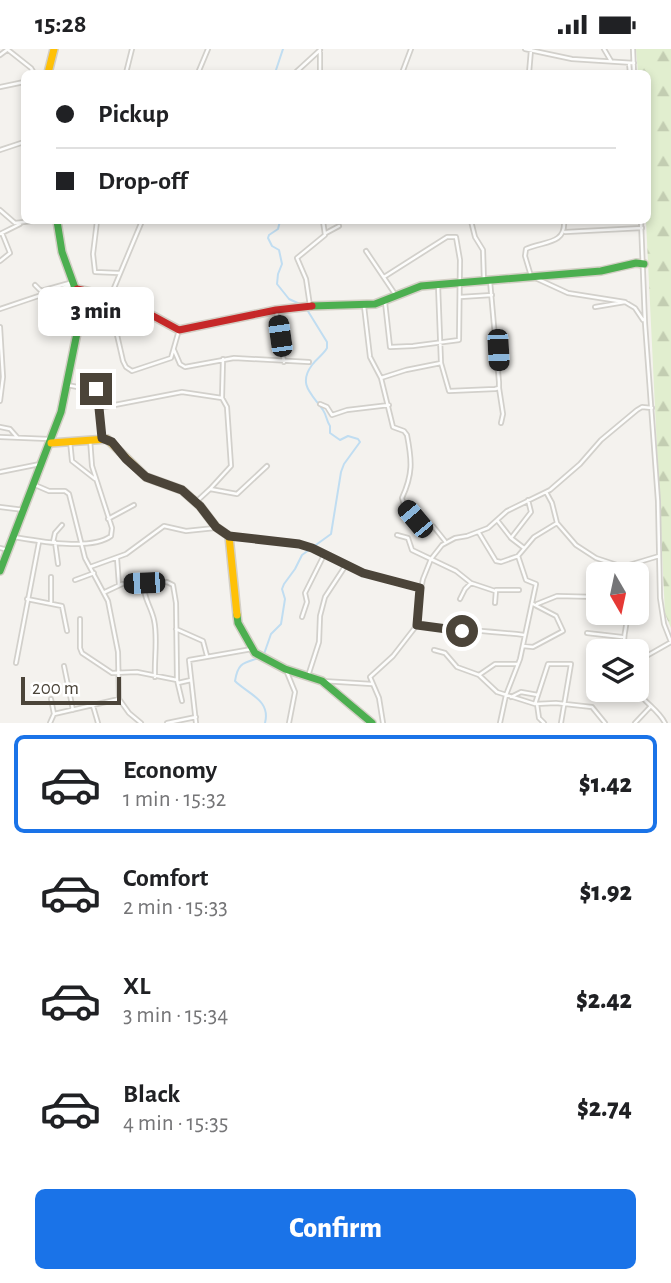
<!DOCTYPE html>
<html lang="en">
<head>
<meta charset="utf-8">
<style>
  :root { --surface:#fff; --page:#f6f6f6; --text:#202124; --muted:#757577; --line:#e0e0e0; --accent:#1a73e8 }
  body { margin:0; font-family:"Alegreya Sans",sans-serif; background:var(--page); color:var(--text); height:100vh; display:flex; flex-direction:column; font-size:26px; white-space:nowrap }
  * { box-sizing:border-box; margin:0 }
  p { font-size:23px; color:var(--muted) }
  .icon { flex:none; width:38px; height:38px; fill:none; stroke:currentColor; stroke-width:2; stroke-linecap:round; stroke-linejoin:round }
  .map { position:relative; height:674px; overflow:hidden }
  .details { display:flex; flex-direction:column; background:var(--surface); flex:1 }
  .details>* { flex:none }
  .guide { position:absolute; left:21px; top:21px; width:630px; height:154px; border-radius:10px; box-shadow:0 4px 10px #0003; display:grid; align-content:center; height:154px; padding:0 35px; background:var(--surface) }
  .needle { width:46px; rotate:171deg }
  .buttons { position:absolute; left:586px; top:513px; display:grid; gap:14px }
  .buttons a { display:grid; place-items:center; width:63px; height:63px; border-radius:10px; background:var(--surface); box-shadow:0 4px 10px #0003; font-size:35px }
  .scale { position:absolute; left:21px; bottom:18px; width:100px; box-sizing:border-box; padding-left:7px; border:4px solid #4b4439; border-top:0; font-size:19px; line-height:24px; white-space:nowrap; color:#4b4439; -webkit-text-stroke:5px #fff; paint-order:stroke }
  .end { position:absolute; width:32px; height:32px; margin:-16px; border:9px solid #4b4439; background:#fff; box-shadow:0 0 0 4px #fff }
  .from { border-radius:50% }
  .bubble { position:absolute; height:49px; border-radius:10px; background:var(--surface); box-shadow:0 4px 10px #0003; font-size:23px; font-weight:800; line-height:49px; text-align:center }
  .car { position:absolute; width:21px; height:42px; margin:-21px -10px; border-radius:9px; box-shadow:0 0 5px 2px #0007; background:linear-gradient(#222 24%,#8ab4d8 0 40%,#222 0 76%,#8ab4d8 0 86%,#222 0) }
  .guide b { display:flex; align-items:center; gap:24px; height:66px; font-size:26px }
  .guide b+b { border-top:2px solid var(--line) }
  .guide i { width:18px; height:18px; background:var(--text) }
  ul { padding:12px 0 0; list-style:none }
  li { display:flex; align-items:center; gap:21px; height:98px; margin:0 14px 10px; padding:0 21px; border:4px solid transparent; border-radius:10px }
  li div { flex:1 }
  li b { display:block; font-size:26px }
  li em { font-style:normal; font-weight:800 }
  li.active { border-color:var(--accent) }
  li>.icon { width:63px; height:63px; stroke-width:1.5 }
  .primary-button { display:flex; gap:14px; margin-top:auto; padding:14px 35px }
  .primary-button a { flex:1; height:80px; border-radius:10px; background:var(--accent); color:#fff; font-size:28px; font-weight:800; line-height:80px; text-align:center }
  .status { display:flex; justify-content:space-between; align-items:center; height:49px; padding:0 35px; background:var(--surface); direction:ltr }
  .status svg { height:19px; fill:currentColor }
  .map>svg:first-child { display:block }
</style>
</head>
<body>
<div class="status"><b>15:28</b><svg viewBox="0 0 49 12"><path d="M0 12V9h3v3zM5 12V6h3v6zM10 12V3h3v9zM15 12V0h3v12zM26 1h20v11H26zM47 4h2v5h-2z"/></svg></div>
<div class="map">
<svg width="671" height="674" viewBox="0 0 671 674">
  <defs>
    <pattern id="forest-firs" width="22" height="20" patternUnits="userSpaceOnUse" patternTransform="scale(1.75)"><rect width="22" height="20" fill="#e1eecf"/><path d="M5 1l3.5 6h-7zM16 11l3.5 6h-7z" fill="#c3cdb2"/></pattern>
  </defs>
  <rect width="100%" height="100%" fill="#f4f2ee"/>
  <path fill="url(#forest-firs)" d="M 636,0 L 671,0 L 671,579 L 665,565 L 646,172 L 648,24 L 638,24 Z"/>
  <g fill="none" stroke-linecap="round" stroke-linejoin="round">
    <path stroke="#c0ddf1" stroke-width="2" d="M 275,24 L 283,0
      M 280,172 L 278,180 L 269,186 L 268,189 L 272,197 L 279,201 L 282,215 L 278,225 L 277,235 L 289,250 L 302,256
      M 264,605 L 271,585 L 281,575 L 285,550 L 282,540 L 284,535 L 295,520 L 302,506 L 331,485 L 341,423 L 344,415 L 360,393 L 358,390 L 348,387 L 340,391 L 330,384 L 330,377 C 326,371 327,367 323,361 C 313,346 297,336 312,316 C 317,309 323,306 327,299 L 327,293 L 306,259
      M 259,609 C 244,614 238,613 235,632 C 248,645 271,651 265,674"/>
    <defs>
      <path id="street" d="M 7,0 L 31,19 L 34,24
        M 525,0 L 572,10 L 634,14
        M 604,0 L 611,12
        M 633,0 L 634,24
        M 320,3 L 320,24
        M 0,6 L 8,0
        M 629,14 L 630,24
        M 126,24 L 132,0
        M 198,24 L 208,0
        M 295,24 L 320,1
        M 402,24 L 411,0
        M 529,24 L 531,1
        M 0,38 L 24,33
        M 0,101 L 24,93
        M 0,161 L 15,174 L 33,172
        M 97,172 L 93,205 L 95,223 L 119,224
        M 142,172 L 109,251 L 123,312 L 126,318 L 132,322 L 171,309 L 179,281
        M 471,172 L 475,188 L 483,201 L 484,233
        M 564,172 C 566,196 543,192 526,200 L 525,207 L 531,227 L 568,244 L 625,253
        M 641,172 L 645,274 L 658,452 L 660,549 L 664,575 L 671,593
        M 565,183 L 642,179
        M 326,184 L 339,177
        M 0,185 L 20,175
        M 366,202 L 397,248
        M 0,212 L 10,204 L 2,184
        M 384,228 L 447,188 L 456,188 L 460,211 L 459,291 L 413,297 L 390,298 L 385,253
        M 35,236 L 41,242 L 73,233
        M 438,236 L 441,314 L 449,342 L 495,340 L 499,339 L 499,333 L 490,232
        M 460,248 L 492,246
        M 310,257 L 306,230 L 297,209 L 325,186 L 323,172
        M 364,257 L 370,308 L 381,329 L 393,378 L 404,382 L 407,386 C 412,412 413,425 402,449 L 404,456 L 417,472 L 433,477 L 445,492
        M 595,258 L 625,253 L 635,259 L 643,271
        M 0,260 L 74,235
        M 276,261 L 284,313
        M 0,278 L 3,328 L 0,352
        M 174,301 L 180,315 L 185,318 L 234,309 L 309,313
        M 381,329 L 406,321 L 441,314
        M 67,336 L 99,342 L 102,389
        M 499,339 L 503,365 L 501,374
        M 222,349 L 223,310
        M 320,355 L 327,358 L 332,366 L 347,361 L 389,356
        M 99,359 L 182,343 L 222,349 L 227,358 L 231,417 L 210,440 L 196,453
        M 0,378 L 10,380 L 17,388
        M 0,388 L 49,390
        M 70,392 L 72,412 L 95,430
        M 0,423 L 40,415
        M 35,436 L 49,442 L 65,442 L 69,445 L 85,509 L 108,552 L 118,603 L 119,650 L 129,664 L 141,674
        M 210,440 L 237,445 L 267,417
        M 546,443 L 552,454 L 557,474 L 576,496 L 596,509 L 626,519
        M 0,458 L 24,461
        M 108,470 L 134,456
        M 497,471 L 511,489 L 524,499
        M 479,484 L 496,512 L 501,513 L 518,507 L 526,531 L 536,535 L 520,610 L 506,646 L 500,674
        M 397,486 L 408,489 L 412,501 L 456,522 L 471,534 L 495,542
        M 229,487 L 299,495 L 312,499 L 363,524 L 420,539
        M 14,488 C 38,492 91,502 111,487 L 112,479 L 92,417 L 90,390
        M 511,489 L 531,463 L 528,451
        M 53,493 L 55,484 L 62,476
        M 55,493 L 58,515
        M 0,499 L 8,501
        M 518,507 L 534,488 L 557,474
        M 117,509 L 119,536
        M 90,518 L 126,505 L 164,477 L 186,482 L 215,479
        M 623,525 L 629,516 L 659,507
        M 75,531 L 94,524
        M 144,534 C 143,549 151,557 154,571 C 158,589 154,610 155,628
        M 105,543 L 122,535 L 167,533 L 173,536 L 176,554 L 177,631
        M 27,550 L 62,557 L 67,582
        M 460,550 L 465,540 L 471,534
        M 51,554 L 51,528
        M 495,554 L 496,541 L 519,541
        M 537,555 L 557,547 L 598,548
        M 302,568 L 307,553 L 305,544 L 324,506
        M 80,570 L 80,599 L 82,604 L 112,624 L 137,623 L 177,631 L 182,652
        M 417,576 C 453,580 488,582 524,586
        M 176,580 L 203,592 L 207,607
        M 587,584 L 622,588
        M 523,597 L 533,598 L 563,582 L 556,567 L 533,555
        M 434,601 L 445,604 L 457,618 L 479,626 L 497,643 L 535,655 L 556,654 L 592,658 L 605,674
        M 626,602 C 621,586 628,579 627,564
        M 16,614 L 39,493
        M 64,617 L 73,661
        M 286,621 L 295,643 L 289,674
        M 637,621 L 643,609 L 671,593
        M 479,626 L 495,615 L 518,615
        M 308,627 L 319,593 L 320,567 L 325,548 L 346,516
        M 323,632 L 372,635
        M 178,634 L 191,631
        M 636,640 C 644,654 658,660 665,674
        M 511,648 L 521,643 L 538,646
        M 51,650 L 54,665 L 119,650
        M 535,655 L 548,615 L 571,615 L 561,674
        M 537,655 L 539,669 L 544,674
        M 93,657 L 98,674
        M 50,674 L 54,665
        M 167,674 L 196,668
        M 196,674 L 189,611 L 252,600
        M 383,674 L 379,649 L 370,628 L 393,607 L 417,576 L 417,560 L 423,530 L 431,510 L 442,496 L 455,489 L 467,487 L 488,479 L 507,462 L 550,441 L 580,415 L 601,391 L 637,361 L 642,358 L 652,359
        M 635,674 L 651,657"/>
      <path id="fast" d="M 312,257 L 375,255 L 421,237 L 601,222 L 636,214 L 644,215
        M 0,522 L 61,363 L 77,284 L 79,250 L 62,203 L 57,172
        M 237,566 L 238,574 L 255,604 L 285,620 L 322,632 L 372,674"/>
      <path id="slow" d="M 48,24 L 54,0
        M 51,394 L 107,390 L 146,428 L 182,441 L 200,457 L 216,478 L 229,487 L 237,566"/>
      <path id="jam" d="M 77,240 L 122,250 L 179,281 L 276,261 L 312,257"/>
    </defs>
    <use href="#street" stroke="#d2d0cb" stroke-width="6"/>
    <use href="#fast" stroke="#d3cfc5" stroke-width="10"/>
    <use href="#slow" stroke="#d3cfc5" stroke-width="10"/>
    <use href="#jam" stroke="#d3cfc5" stroke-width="10"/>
    <use href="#street" stroke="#fdfdfc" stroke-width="2.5"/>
    <use href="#fast" stroke="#4caf50" stroke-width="7"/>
    <use href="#slow" stroke="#ffc107" stroke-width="7"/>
    <use href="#jam" stroke="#c62828" stroke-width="7"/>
  </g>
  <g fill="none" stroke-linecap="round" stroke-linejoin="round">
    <path stroke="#4b4439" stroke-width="9" d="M 96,340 L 100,343 L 99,359 L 102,389 L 112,393 L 126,410 L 146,428 L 182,441 L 200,457 L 216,478 L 229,487 L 299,495 L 312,499 L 363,524 L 420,539 L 417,576 L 462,582"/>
  </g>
</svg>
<div class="buttons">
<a><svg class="needle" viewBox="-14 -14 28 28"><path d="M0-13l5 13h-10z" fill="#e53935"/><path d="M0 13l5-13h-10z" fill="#757577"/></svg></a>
<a><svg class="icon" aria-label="layers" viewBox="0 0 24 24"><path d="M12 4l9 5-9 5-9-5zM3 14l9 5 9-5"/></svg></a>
</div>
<div class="scale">200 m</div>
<i class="end from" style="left:462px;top:582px"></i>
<i class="end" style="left:96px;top:340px"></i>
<div class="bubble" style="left:38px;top:238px;width:116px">3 min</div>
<i class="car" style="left:280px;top:287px;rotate:352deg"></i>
<i class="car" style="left:498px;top:301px;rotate:177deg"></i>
<i class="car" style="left:415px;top:470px;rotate:320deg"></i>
<i class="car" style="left:144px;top:534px;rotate:268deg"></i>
<div class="guide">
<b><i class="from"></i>Pickup</b>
<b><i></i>Drop-off</b>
</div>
</div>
<section class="details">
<ul>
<li class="active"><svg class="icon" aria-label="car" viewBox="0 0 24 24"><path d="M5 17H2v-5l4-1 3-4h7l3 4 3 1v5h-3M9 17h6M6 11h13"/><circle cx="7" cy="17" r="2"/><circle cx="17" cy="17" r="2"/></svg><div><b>Economy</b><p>1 min · 15:32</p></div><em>$1.42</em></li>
<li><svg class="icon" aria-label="car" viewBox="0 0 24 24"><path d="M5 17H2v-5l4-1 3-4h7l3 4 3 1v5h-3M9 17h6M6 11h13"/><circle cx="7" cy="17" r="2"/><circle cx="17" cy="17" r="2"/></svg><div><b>Comfort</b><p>2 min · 15:33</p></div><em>$1.92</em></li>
<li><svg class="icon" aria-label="car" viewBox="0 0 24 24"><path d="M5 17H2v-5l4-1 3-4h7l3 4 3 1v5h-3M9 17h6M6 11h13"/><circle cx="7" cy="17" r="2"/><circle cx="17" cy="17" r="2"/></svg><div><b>XL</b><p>3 min · 15:34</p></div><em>$2.42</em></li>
<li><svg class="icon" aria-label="car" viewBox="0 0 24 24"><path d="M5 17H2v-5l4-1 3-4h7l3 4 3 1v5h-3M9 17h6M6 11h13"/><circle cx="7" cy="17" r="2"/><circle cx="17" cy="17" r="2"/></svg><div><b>Black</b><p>4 min · 15:35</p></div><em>$2.74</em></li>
</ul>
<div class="primary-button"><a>Confirm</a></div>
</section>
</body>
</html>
